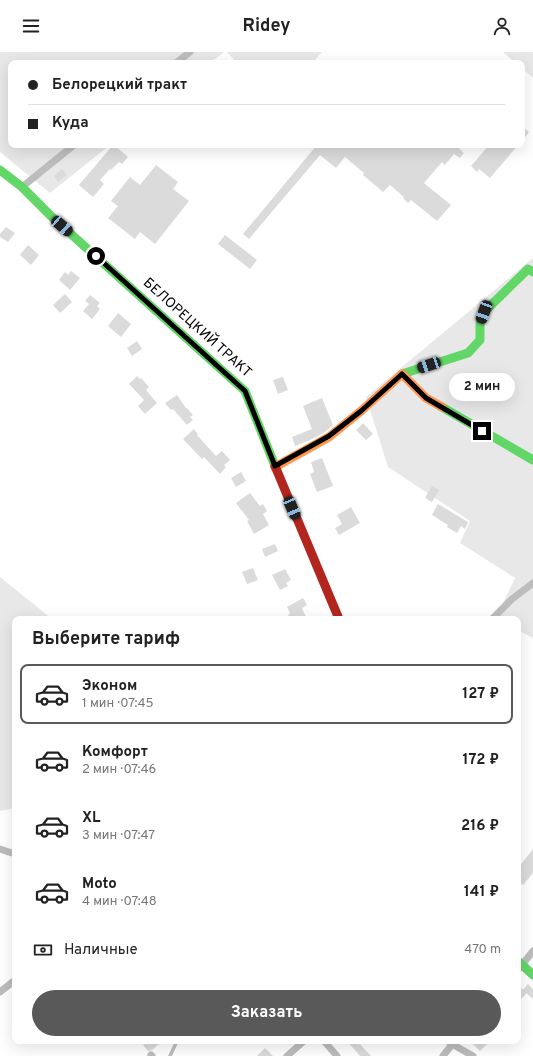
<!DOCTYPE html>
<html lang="ru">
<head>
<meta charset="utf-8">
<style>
  :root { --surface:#fff; --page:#f6f6f6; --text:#222; --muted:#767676; --line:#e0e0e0; --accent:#595959 }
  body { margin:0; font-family:Overpass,sans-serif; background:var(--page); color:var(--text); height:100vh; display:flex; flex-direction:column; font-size:15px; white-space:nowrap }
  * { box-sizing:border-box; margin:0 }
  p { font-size:13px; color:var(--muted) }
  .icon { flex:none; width:22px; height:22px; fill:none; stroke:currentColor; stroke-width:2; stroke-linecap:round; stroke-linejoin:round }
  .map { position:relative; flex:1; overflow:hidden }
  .side { position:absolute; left:12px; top:564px; width:509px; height:428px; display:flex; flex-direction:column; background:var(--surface); border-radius:8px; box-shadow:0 4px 16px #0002 }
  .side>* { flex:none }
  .banner { position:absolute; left:8px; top:8px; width:517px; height:88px; border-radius:8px; box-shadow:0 4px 16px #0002; display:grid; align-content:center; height:88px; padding:0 20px; background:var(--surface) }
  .end { position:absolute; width:18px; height:18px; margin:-9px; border:5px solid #000; background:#fff; box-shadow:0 0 0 2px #fff }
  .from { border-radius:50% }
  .bubble { position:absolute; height:28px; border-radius:14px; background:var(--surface); box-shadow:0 4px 16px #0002; font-size:13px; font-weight:700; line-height:28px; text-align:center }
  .car { position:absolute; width:12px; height:24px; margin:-12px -6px; border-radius:5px; box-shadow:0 0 3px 1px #0007; background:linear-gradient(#222 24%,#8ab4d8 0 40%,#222 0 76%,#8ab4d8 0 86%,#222 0) }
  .banner b { display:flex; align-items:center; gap:14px; height:38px; font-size:15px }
  .banner b+b { border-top:1px solid var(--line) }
  .banner i { width:10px; height:10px; background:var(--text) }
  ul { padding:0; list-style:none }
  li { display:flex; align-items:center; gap:12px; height:60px; margin:0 8px 6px; padding:0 12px; border:2px solid transparent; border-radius:8px }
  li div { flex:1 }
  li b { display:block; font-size:15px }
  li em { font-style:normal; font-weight:700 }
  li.active { border-color:var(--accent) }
  li>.icon { width:36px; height:36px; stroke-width:1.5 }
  h2 { padding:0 20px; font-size:18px; line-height:48px }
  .pay { display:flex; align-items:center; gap:10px; height:44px; padding:0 20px; font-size:15px }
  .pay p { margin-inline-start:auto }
  .primary-button { display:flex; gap:8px; margin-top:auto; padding:8px 20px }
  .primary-button a { flex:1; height:46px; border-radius:24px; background:var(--accent); color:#fff; font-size:16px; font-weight:700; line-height:46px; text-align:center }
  header { display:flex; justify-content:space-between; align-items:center; height:52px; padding:0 20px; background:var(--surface); font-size:18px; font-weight:700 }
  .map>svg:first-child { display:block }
</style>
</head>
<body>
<header><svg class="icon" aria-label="menu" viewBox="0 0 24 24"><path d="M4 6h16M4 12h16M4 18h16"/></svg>Ridey<svg class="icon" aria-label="person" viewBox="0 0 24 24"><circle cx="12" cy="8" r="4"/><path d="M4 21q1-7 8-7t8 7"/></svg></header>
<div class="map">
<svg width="533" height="1004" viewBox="0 0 533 1004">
  <rect width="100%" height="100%" fill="#fff"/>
  <path fill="#e8e8e8" d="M 0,0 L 224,0 L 210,11 L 11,11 L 11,93 L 110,93 L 50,141 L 0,100 Z
    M 227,0 L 322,0 L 312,11 L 237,11 Z
    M 503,0 L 533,0 L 533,26 L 522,16 L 522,11 L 516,11 Z
    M 533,206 L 533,586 L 518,578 L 518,567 L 498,567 L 496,566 L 515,526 L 460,491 L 470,469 L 388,415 L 366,345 Z
    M 0,525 L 52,567 L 15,567 L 15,756 L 0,759 Z"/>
  <path fill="#dbdbdb" d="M 522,74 L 529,80 L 522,89 Z
    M 113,93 L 114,93 L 128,105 L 122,112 L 119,110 L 111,118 L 110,117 L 100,128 L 104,132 L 93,145 L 79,133 Z
    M 317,93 L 461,93 L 459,96 L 464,101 L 460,106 L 454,102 L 445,113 L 442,110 L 424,131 L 451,153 L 437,169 L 411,148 L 408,151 L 403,146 L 404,145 L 390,133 L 383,140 L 363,123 L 364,121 L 345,105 L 336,116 L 320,103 L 249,187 L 243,182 Z
    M 489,93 L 518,93 L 490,126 L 479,117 L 477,120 L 471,114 Z
    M 156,113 L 178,130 L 173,137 L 189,149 L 155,192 L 140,180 L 135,187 L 108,166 L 118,154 L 111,149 L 130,125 L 140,133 Z
    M 62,117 L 67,123 L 58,130 L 54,124 Z
    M 6,175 L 15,181 L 8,190 L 0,185 L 0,182 Z
    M 225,183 L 257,208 L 250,217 L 218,192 Z
    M 28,193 L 39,203 L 31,213 L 20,203 Z
    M 71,219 L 80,226 L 70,238 L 59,228 L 65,220 L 68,223 Z
    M 65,242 L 72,250 L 60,261 L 53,253 Z
    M 90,243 L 100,251 L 97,254 L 100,257 L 92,267 L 83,259 L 89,252 L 85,249 Z
    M 118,261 L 131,272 L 121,285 L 108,274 Z
    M 137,289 L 142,297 L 132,304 L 127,296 Z
    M 137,324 L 140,327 L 141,326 L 149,335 L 146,338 L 157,351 L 145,362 L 138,354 L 144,348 L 129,332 Z
    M 283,325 L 288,338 L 278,342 L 273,328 Z
    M 177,343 L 186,356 L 187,356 L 193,363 L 190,365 L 193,368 L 187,373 L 173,357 L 171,358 L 165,351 Z
    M 322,346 L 333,373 L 325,380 L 310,388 L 295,394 L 292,385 L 312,377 L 303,354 Z
    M 363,371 L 373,382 L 366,388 L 356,378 Z
    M 194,377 L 198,382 L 197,383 L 216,404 L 222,399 L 230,408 L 224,413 L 226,415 L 220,422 L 204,405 L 202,407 L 183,387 Z
    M 322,406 L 333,434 L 317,440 L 310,422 L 314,420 L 311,410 Z
    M 241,420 L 246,429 L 236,435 L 231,426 Z
    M 432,434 L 439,438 L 432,450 L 425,446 Z
    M 250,441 L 260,454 L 263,452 L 267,459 L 263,462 L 269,473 L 254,482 L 247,469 L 249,468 L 236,451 Z
    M 438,452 L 468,470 L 465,477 L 461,474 L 457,481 L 447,475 L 448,473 L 432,463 Z
    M 351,455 L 360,471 L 339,483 L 335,476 L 342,472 L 337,463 Z
    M 275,492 L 278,499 L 265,505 L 262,497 Z
    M 253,516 L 258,528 L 247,532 L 242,520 Z
    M 285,517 L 291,528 L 286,531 L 288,534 L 280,538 L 272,523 Z
    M 303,546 L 307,553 L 302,556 L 307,567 L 290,567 L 288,563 L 290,561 L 287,555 Z
    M 533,797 L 533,821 L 523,833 L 518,829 L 518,816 Z
    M 528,932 L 533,937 L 533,947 L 523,938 Z
    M 518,933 L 527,941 L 518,950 Z
    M 148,989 L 162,989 L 152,998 L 148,999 L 143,993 Z
    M 347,989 L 357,989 L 371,1004 L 360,1004 Z
    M 470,989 L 490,989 L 480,999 Z
    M 265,996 L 273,1004 L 257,1004 Z"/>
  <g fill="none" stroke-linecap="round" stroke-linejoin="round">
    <path stroke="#bdbdbd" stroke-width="3.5" d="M 170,1004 L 177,989"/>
    <path stroke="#bdbdbd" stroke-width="7" d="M 176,11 L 190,0
      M 22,135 L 74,93
      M 492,567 L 512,547 L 533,531
      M 0,797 L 15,802
      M 518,918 L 533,899
      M 0,940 L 15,928
      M 324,989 L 337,1004
      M 448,989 L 452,992 L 473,1004
      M 151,1003 L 152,1004
      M 287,1004 L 304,989
      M 443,1004 L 454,990"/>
    <path stroke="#63d668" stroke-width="9" d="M 0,118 L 22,135 L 51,164 L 245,339 L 275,414
      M 402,322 L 468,301 L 480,288 L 480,272 L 484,260 L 528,217 L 533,220
      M 442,355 L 533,408
      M 518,909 L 533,923"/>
    <path stroke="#ff974d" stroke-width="9" d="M 275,415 L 329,385 L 361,359 L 402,322 L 426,346 L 442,355"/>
    <path stroke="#b3261e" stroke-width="9" d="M 275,414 L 339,567"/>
  </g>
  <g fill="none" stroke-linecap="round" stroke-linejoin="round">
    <path stroke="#000" stroke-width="5" d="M 96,204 L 245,339 L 275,414 L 329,384 L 361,359 L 402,322 L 426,346 L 482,379"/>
  </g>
  <g text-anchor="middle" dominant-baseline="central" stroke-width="3" stroke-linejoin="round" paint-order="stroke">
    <g font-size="14" fill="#000" stroke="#fff">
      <text transform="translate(197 276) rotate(42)">БЕЛОРЕЦКИЙ ТРАКТ</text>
    </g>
  </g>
</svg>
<i class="end from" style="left:96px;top:204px"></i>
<i class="end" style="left:482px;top:379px"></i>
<div class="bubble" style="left:449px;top:321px;width:66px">2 мин</div>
<i class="car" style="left:62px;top:174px;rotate:131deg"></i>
<i class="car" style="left:484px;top:260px;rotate:200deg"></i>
<i class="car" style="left:429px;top:313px;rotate:252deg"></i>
<i class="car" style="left:292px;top:456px;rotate:157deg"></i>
<div class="banner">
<b><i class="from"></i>Белорецкий тракт</b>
<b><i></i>Куда</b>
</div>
<section class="side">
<h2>Выберите тариф</h2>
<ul>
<li class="active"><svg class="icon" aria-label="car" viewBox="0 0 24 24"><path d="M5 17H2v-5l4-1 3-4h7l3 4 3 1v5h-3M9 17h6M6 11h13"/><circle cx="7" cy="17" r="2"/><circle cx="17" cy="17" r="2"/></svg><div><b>Эконом</b><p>1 мин · 07:45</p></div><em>127 ₽</em></li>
<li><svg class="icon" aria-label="car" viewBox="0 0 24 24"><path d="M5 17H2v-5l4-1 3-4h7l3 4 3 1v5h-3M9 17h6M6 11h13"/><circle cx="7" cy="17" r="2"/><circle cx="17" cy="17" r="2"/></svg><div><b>Комфорт</b><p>2 мин · 07:46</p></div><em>172 ₽</em></li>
<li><svg class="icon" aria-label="car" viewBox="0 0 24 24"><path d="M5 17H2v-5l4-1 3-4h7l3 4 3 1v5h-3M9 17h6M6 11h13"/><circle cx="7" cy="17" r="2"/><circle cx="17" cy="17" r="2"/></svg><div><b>XL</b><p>3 мин · 07:47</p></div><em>216 ₽</em></li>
<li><svg class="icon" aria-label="car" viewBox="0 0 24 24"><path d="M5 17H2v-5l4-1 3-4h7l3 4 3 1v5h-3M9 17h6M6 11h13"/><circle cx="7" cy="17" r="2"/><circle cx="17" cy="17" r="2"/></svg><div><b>Moto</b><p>4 мин · 07:48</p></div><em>141 ₽</em></li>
</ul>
<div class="pay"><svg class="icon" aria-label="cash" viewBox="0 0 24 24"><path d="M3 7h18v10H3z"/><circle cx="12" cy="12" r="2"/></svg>Наличные<p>470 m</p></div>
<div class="primary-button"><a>Заказать</a></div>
</section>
</div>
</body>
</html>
